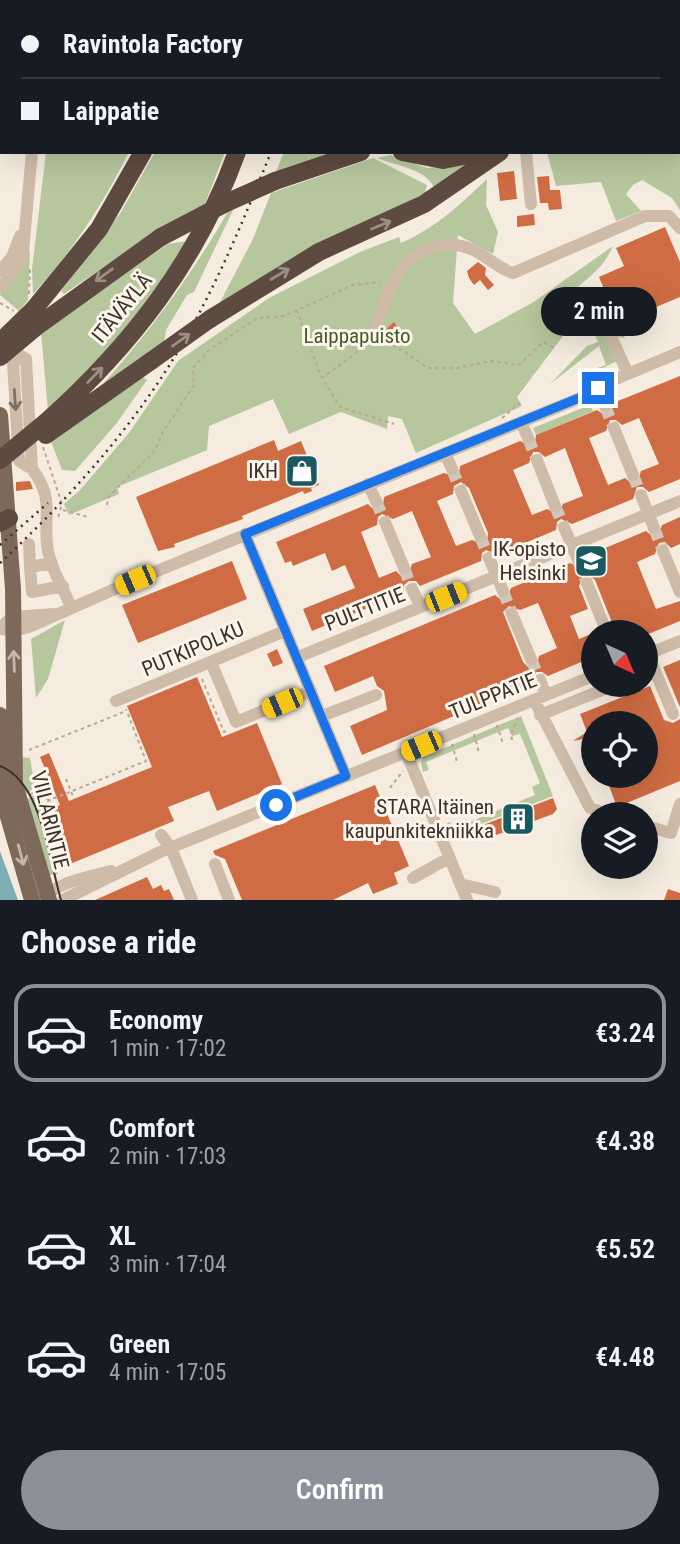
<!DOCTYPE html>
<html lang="en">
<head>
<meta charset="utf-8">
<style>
  :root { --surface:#171b24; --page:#242831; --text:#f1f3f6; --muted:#9ea1a6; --line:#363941; --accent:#8c9099 }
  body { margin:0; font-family:"Roboto Condensed",sans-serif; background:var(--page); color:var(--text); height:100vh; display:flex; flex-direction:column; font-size:26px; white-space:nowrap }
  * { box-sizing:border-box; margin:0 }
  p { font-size:23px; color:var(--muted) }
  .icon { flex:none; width:38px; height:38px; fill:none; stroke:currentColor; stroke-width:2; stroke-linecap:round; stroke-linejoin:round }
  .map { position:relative; height:900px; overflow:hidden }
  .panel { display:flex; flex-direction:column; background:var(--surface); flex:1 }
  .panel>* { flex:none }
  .banner { position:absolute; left:0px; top:0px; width:681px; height:154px; box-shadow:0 7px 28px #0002; display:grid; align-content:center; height:154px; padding:0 21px; background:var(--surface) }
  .needle { width:46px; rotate:136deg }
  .buttons { position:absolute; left:581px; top:620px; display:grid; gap:14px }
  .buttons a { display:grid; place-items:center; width:77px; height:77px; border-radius:50%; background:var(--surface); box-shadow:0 7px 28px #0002; font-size:35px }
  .end { position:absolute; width:32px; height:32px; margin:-16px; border:9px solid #1a73e8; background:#fff; box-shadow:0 0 0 4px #fff }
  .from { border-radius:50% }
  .bubble { position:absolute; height:49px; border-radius:24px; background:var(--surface); box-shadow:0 7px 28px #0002; font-size:23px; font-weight:600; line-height:49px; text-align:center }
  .car { position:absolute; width:21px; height:42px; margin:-21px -10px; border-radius:9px; box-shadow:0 0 5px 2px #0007; background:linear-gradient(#f5c518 24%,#345 0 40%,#f5c518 0 76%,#345 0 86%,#f5c518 0) }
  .banner b { display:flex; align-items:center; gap:24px; height:66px; font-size:26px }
  .banner b+b { border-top:2px solid var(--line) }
  .banner i { width:18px; height:18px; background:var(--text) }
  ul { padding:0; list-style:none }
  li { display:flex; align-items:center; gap:21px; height:98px; margin:0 14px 10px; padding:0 7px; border:4px solid transparent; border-radius:21px }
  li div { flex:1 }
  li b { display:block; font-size:26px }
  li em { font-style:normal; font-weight:600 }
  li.on { border-color:var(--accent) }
  li>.icon { width:63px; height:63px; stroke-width:1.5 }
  h2 { padding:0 21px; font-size:32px; line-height:84px }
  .button { display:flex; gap:14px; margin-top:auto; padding:14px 21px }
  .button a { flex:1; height:80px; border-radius:42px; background:var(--accent); color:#fff; font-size:28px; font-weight:600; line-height:80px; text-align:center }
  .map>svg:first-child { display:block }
</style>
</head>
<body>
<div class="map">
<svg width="680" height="900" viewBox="0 0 680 900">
  <rect width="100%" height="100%" fill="#f5ecdf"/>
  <path fill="#b6c69d" d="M 46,152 L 129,152 C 103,204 72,252 33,294 L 32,269 Z
    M 155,152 L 225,152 L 205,204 L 158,230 L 64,294 L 61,291 L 121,212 Z
    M 284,152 L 334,152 L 275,174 Z
    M 547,152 L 680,152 L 680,210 L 672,198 L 642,180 L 633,185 L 626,194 L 641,211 L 616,221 L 601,182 L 556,186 Z
    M 391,155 L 427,168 L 473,164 L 435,192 C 431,169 396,166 377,158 Z
    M 373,158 L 427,185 L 425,193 L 277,267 L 218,306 L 253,239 L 271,193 Z
    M 487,179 L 486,205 L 498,232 L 493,254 L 458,235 L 453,303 L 475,334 L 532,303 L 613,246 C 602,270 591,274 573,292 L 581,306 L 587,305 L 600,320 L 617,361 L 589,375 L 586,372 L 606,365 L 599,346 L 550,384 L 587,346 L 598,342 L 588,319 L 566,332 L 517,397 L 522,406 L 416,453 L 402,419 L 388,416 L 387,429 L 341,412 L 289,434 L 273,399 L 209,426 L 207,450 L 117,487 L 119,494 L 69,515 L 64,504 L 80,490 L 129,433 L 178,361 L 269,298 L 360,252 L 399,237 L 401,243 C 434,229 461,204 487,179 Z
    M 234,208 L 194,292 L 187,295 L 166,330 L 164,344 L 97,391 C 150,331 189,279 229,210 Z
    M 187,241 C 152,308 100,358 48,411 L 41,332 L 168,244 Z
    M 30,250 L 28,300 L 19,311 L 0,295 L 21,270 Z
    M 605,296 L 607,296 L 625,338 L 616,337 L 601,307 Z
    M 140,375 L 147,380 L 116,424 L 75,471 L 62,470 L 50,439 Z
    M 590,405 L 593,411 L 536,435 L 533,428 Z
    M 65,620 L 48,679 L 36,698 L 31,639 Z
    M 521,716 L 553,796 L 450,836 L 446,824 L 450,822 L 453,829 L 535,795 L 532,787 L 540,783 L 520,734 L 512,736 L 508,728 L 426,762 L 429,770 L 423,772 L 421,763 L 423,757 Z
    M 19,757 L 30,758 L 35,787 L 25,795 Z
    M 34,795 L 37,796 L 58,874 L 47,875 L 24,801 Z"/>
  <path fill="#7bafb4" d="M 0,851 L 18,900 L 0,900 Z"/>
  <path fill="#cf6c43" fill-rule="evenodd" d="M 514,171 L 517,199 L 500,201 L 497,173 Z
    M 549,176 L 550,190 L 560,190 L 562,209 L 549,210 L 548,203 L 540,203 L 537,177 Z
    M 534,214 L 535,225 L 517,227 L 517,216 Z
    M 665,227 L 680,262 L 680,297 L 618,323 L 599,277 L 624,266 L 616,248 Z
    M 478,262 L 486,268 L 485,275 L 494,285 L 488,290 L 480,280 L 474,285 L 469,278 L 467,271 Z
    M 394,322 L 401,332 L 387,340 L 383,332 Z
    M 680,376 L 680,479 L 649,492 L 643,487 L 637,487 L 633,499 L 572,524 L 561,519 L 557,522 L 556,530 L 497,555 L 486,550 L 482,553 L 481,561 L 420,586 L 416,581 L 409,581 L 404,585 L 404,593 L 312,631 L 303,609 L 355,588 L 345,565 L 332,571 L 325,553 L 293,566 L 291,561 L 285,563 L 276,542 L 368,504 L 372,508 L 379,509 L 383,505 L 384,497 L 444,473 L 455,477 L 459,474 L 460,466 L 520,441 L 531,446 L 535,443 L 536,435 L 597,410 L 603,414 L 609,414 L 613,403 ZM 639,418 L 659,464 L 641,471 L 637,483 L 631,483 L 625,478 L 608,485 L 589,438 L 606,431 L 610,420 L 616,420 L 622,425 ZM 565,448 L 583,496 L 563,504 L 558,514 L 547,509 L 532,515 L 513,470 L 529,463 L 533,452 L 539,452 L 545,457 ZM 461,482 L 469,488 L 488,533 L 487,541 L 483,544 L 472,540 L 456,546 L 437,501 L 453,494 L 454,486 ZM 412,511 L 431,557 L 412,564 L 408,576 L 402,577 L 396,571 L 379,578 L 361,532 L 377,525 L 378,517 L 382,514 L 393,519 Z
    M 274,440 L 278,451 L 301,441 L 319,485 L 311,488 L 312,491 L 304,494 L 303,491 L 242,516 L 243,519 L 174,544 L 175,547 L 158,551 L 136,497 Z
    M 30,481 L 33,489 L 16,491 L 16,482 Z
    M 680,517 L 680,544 L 671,548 L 665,542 L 659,543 L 655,554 L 637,562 L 656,609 L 680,601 L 680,621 L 646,635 L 646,632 L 613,632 L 613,625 L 595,580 L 589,575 L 583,575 L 579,586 L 588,609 L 570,616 L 579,639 L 593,633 L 593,657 L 548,676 L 542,672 L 536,672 L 532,683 L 362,755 L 350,726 L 387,710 L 384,691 L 377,686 L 373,676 L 335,692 L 324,666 L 495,595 L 501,600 L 507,599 L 511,588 L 570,563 L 581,568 L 585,565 L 586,556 L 646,531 L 652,536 L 658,536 L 662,525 ZM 538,603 L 557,648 L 539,656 L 537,665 L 529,668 L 523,662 L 503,612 L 509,606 L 520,610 Z
    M 232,561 L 247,599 L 138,643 L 122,605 Z
    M 277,649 L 283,663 L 273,667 L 267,654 Z
    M 680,660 L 680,707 L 663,667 Z
    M 197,677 L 222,737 L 257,723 L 282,784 L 217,811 L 209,791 L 168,807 L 174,821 L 70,864 L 56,829 L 60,828 L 52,808 L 60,805 L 40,757 L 49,753 L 69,801 L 152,767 L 127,706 Z
    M 650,686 L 664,720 L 673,723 L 680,719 L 680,781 L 617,807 L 605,775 L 646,775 L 646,723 L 593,723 L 593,747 L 589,738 L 573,741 L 587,732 L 580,714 Z
    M 375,785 L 409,866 L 394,873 L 398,884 L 373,894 L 368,883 L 333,900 L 242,900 L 225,859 L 215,855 L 213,851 Z
    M 553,798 L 557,809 L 553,814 L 488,838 L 486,833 L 483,834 L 481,827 L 483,825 Z
    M 147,877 L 153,889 L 161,885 L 164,891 L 169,889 L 174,900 L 95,900 Z
    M 668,889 L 680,893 L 680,900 L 664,900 Z"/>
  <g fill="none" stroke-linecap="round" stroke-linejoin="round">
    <path stroke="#d0c6bb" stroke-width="12" stroke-dasharray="12 6" stroke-linecap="butt" d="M 605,406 L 614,428
      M 528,438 L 537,460
      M 452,469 L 461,491
      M 633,475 L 641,495
      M 376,501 L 385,522
      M 555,506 L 564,527
      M 654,528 L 663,551
      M 480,536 L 489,558
      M 578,560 L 587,583
      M 404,568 L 412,589
      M 503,591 L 512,614
      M 531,659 L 540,680"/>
    <path stroke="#bba693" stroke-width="2" stroke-dasharray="3.5 3.5" stroke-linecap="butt" d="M 573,0 L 577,0
      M 649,1 L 649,2
      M 446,2 L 446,0
      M 515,2 L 515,0
      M 679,25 L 680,25
      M 679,43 L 680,40
      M 679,49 L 680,50
      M 29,294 L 30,269
      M 0,303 L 14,311
      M 297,310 L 321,377
      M 380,340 L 399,348 L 428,368 L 457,368 L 491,361 L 519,365 L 543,342 L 554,348
      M 367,341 L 355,354 L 322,378 L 340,407 L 394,424
      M 502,418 L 520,403
      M 43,447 L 62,504 L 58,518
      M 107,505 L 109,496 L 154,452 L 163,432 L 194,385 L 193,368 L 208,351 L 257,318 L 284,316 L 353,285 L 380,282
      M 63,510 L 88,517
      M 202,679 L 224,732 L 227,730
      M 497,725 L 503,744
      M 474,734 L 479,753
      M 512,740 L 511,734 L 518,718
      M 452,744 L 457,762
      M 29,750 L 126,711
      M 35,779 L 47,783 L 55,798 L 146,761 L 126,709
      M 66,779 L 74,799
      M 390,788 L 403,771
      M 30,795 L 37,790
      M 39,800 L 54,798
      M 41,804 L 53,799"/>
    <path stroke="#cebca9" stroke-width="12" d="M 21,0 L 21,2
      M 113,0 L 113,2
      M 526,152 L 531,204
      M 0,271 L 12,257 L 20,236
      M 0,288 L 18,266 L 23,252 L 32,152
      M 589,301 L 604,321 L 628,374
      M 374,331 C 389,299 390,264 428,249 C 441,244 457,243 471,249 C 486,255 497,268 513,273 L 645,216 L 669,216 L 680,228
      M 584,379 L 604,384
      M 598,388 L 605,406
      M 521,422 L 528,438
      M 614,428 L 633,475
      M 445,453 L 452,469
      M 537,460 L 555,506
      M 32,469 L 19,461 L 13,363 L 21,356 L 26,359 L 32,469 C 54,497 44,514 47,544 C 49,566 63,587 71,607
      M 368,484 L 376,501
      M 461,491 L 480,536
      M 641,495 L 654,528
      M 385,522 L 404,568
      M 564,527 L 578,560
      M 245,534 L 346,776
      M 29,544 L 30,567
      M 663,551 L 680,592
      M 489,558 L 503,591
      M 52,563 L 30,567 L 32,592 L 63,586
      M 587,583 L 605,628
      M 412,589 L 421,607
      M 512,614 L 531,659
      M 6,622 L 14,617 L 53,614
      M 0,629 L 14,631 L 29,627 L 135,580 L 585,396 L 604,384 L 680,352
      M 648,654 L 673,714
      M 646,655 L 680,641
      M 298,657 L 680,501
      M 211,662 L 236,722 L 311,691
      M 540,680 L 546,695
      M 534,700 L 590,808 L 607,814
      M 116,701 L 285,631
      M 540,715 L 617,684
      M 322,716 L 376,695
      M 406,752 L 467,900
      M 646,826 L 671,833 L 680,804
      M 161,835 L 171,848 L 192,900
      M 215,864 L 229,900
      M 413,878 L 449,858
      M 460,884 L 495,892
      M 43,900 C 57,881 90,877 111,871
      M 63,900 L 160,852 L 593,676"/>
    <path stroke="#7e685a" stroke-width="16" d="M 0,415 L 13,589 L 15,784 L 49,900
      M 0,715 L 6,810 L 32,900"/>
    <path stroke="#5d4a40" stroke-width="18" d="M 243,0 L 244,2
      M 355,0 L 357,2
      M 173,2 L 173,0
      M 190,2 L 190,0
      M 267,2 L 267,0
      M 300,2 L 301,0
      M 679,123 L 680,124
      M 679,145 L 680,145
      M 402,152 L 443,160 L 484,152
      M 275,181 L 361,152
      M 34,309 L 99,229 L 143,152
      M 210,319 L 319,252 L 424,204 L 500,152
      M 36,327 L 161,237
      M 46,422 C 131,346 198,260 237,152
      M 46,435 L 151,361
      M 0,523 L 9,518"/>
    <path stroke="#3b302a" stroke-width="2" d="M 0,766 C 42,782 49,860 61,900"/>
    <path stroke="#3b302a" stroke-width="2.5" stroke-dasharray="2 5" stroke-linecap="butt" d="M 323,2 L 323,0
      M 0,545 L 48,503
      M 0,563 C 62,505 121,441 167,369 C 210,301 241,227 271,152"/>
    <path stroke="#5d4a40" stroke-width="18" d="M 161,237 L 226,203 L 275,181
      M 0,342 L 34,309
      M 0,357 L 36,327
      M 151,361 L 210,319
      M 0,460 L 46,422"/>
  </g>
  <defs><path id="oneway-shaft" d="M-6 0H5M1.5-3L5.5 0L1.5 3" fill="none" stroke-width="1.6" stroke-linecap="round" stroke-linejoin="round" transform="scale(1.75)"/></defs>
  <g stroke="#9d8e85">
    <use href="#oneway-shaft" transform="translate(381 225) rotate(-22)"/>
    <use href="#oneway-shaft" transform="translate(280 274) rotate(-31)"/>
    <use href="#oneway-shaft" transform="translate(104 275) rotate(144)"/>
    <use href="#oneway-shaft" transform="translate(181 340) rotate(-36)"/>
    <use href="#oneway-shaft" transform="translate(95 375) rotate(-45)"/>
  </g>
  <use stroke="#7d6f63" href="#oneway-shaft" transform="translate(15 400) rotate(86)"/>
  <g stroke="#c3b6aa">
    <use href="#oneway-shaft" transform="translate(14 661) rotate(-92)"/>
    <use href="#oneway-shaft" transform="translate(21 855) rotate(75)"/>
  </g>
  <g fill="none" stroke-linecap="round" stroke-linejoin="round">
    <path stroke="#1a73e8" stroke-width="9" d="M 276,805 L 346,776 L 245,534 L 584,396 L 598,388"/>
  </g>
  <defs>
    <symbol id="shop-square" viewBox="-11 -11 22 22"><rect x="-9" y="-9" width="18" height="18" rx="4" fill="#1b5961" stroke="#fcf5ec"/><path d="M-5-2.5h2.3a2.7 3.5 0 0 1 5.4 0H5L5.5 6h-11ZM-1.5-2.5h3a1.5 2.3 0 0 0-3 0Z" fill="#fff"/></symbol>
    <symbol id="university-square" viewBox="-11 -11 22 22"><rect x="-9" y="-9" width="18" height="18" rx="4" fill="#1b5961" stroke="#fcf5ec"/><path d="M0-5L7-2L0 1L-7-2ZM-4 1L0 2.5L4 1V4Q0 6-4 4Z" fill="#fff"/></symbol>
    <symbol id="building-square" viewBox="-11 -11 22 22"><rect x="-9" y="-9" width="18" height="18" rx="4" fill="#1b5961" stroke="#fcf5ec"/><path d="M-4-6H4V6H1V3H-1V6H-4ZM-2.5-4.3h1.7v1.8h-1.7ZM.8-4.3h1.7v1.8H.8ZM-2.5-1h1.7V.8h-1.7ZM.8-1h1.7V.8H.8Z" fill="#fff"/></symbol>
  </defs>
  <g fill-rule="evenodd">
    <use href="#shop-square" x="283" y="452" width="38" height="38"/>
    <use href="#university-square" x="572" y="542" width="38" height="38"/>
    <use href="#building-square" x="499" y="800" width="38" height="38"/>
  </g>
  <g text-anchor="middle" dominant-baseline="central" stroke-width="6" stroke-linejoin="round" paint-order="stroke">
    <g font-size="21" fill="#3b302a" stroke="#fcf5ec">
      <text transform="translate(122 308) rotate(-51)">ITÄVÄYLÄ</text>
      <text transform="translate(365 609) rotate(-22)">PULTTITIE</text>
      <text transform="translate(193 649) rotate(-23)">PUTKIPOLKU</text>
      <text transform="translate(493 696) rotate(-22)">TULPPATIE</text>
      <text transform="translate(50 820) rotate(76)">VIILARINTIE</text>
    </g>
    <g font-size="21" fill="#475c2b" stroke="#fcf5ec">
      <text x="357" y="336">Laippapuisto</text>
    </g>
    <g font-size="21" fill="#3b302a" stroke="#fcf5ec" text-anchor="end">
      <text x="278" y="471">IKH</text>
      <text x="566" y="549">IK-opisto<tspan x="566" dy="24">Helsinki</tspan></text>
      <text x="494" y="807">STARA Itäinen<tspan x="494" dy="24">kaupunkitekniikka</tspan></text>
    </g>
  </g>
</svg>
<div class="buttons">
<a><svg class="needle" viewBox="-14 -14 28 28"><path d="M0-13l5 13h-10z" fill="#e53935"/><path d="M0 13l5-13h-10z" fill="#9ea1a6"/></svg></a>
<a><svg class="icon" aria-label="locate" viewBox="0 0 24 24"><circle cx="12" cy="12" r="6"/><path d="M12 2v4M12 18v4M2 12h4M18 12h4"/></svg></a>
<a><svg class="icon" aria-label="layers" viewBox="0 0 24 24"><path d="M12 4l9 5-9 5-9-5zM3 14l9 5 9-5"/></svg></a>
</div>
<i class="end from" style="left:276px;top:805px"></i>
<i class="end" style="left:598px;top:388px"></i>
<div class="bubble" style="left:541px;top:287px;width:116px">2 min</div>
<i class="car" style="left:135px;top:580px;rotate:247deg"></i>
<i class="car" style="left:446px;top:597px;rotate:68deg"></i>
<i class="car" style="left:282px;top:703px;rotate:247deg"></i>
<i class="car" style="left:421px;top:746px;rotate:247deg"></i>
<div class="banner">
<b><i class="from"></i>Ravintola Factory</b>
<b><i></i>Laippatie</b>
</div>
</div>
<section class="panel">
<h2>Choose a ride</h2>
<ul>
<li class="on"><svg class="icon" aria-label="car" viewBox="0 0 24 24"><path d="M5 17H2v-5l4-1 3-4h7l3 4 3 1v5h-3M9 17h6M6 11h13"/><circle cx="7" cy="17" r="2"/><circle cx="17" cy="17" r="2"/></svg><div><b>Economy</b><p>1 min · 17:02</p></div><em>€3.24</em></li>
<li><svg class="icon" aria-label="car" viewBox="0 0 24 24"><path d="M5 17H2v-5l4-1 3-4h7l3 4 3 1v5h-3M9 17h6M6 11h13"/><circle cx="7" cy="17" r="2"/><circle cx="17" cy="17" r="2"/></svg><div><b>Comfort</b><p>2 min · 17:03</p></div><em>€4.38</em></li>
<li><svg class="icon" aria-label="car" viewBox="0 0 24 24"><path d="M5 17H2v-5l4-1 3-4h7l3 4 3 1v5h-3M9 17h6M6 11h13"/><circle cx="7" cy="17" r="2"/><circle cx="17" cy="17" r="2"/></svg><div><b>XL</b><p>3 min · 17:04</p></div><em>€5.52</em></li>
<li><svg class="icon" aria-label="car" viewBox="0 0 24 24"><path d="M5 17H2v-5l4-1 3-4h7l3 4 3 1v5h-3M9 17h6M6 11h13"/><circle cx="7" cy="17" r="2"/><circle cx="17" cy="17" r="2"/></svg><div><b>Green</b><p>4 min · 17:05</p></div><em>€4.48</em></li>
</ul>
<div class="button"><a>Confirm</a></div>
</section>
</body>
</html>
